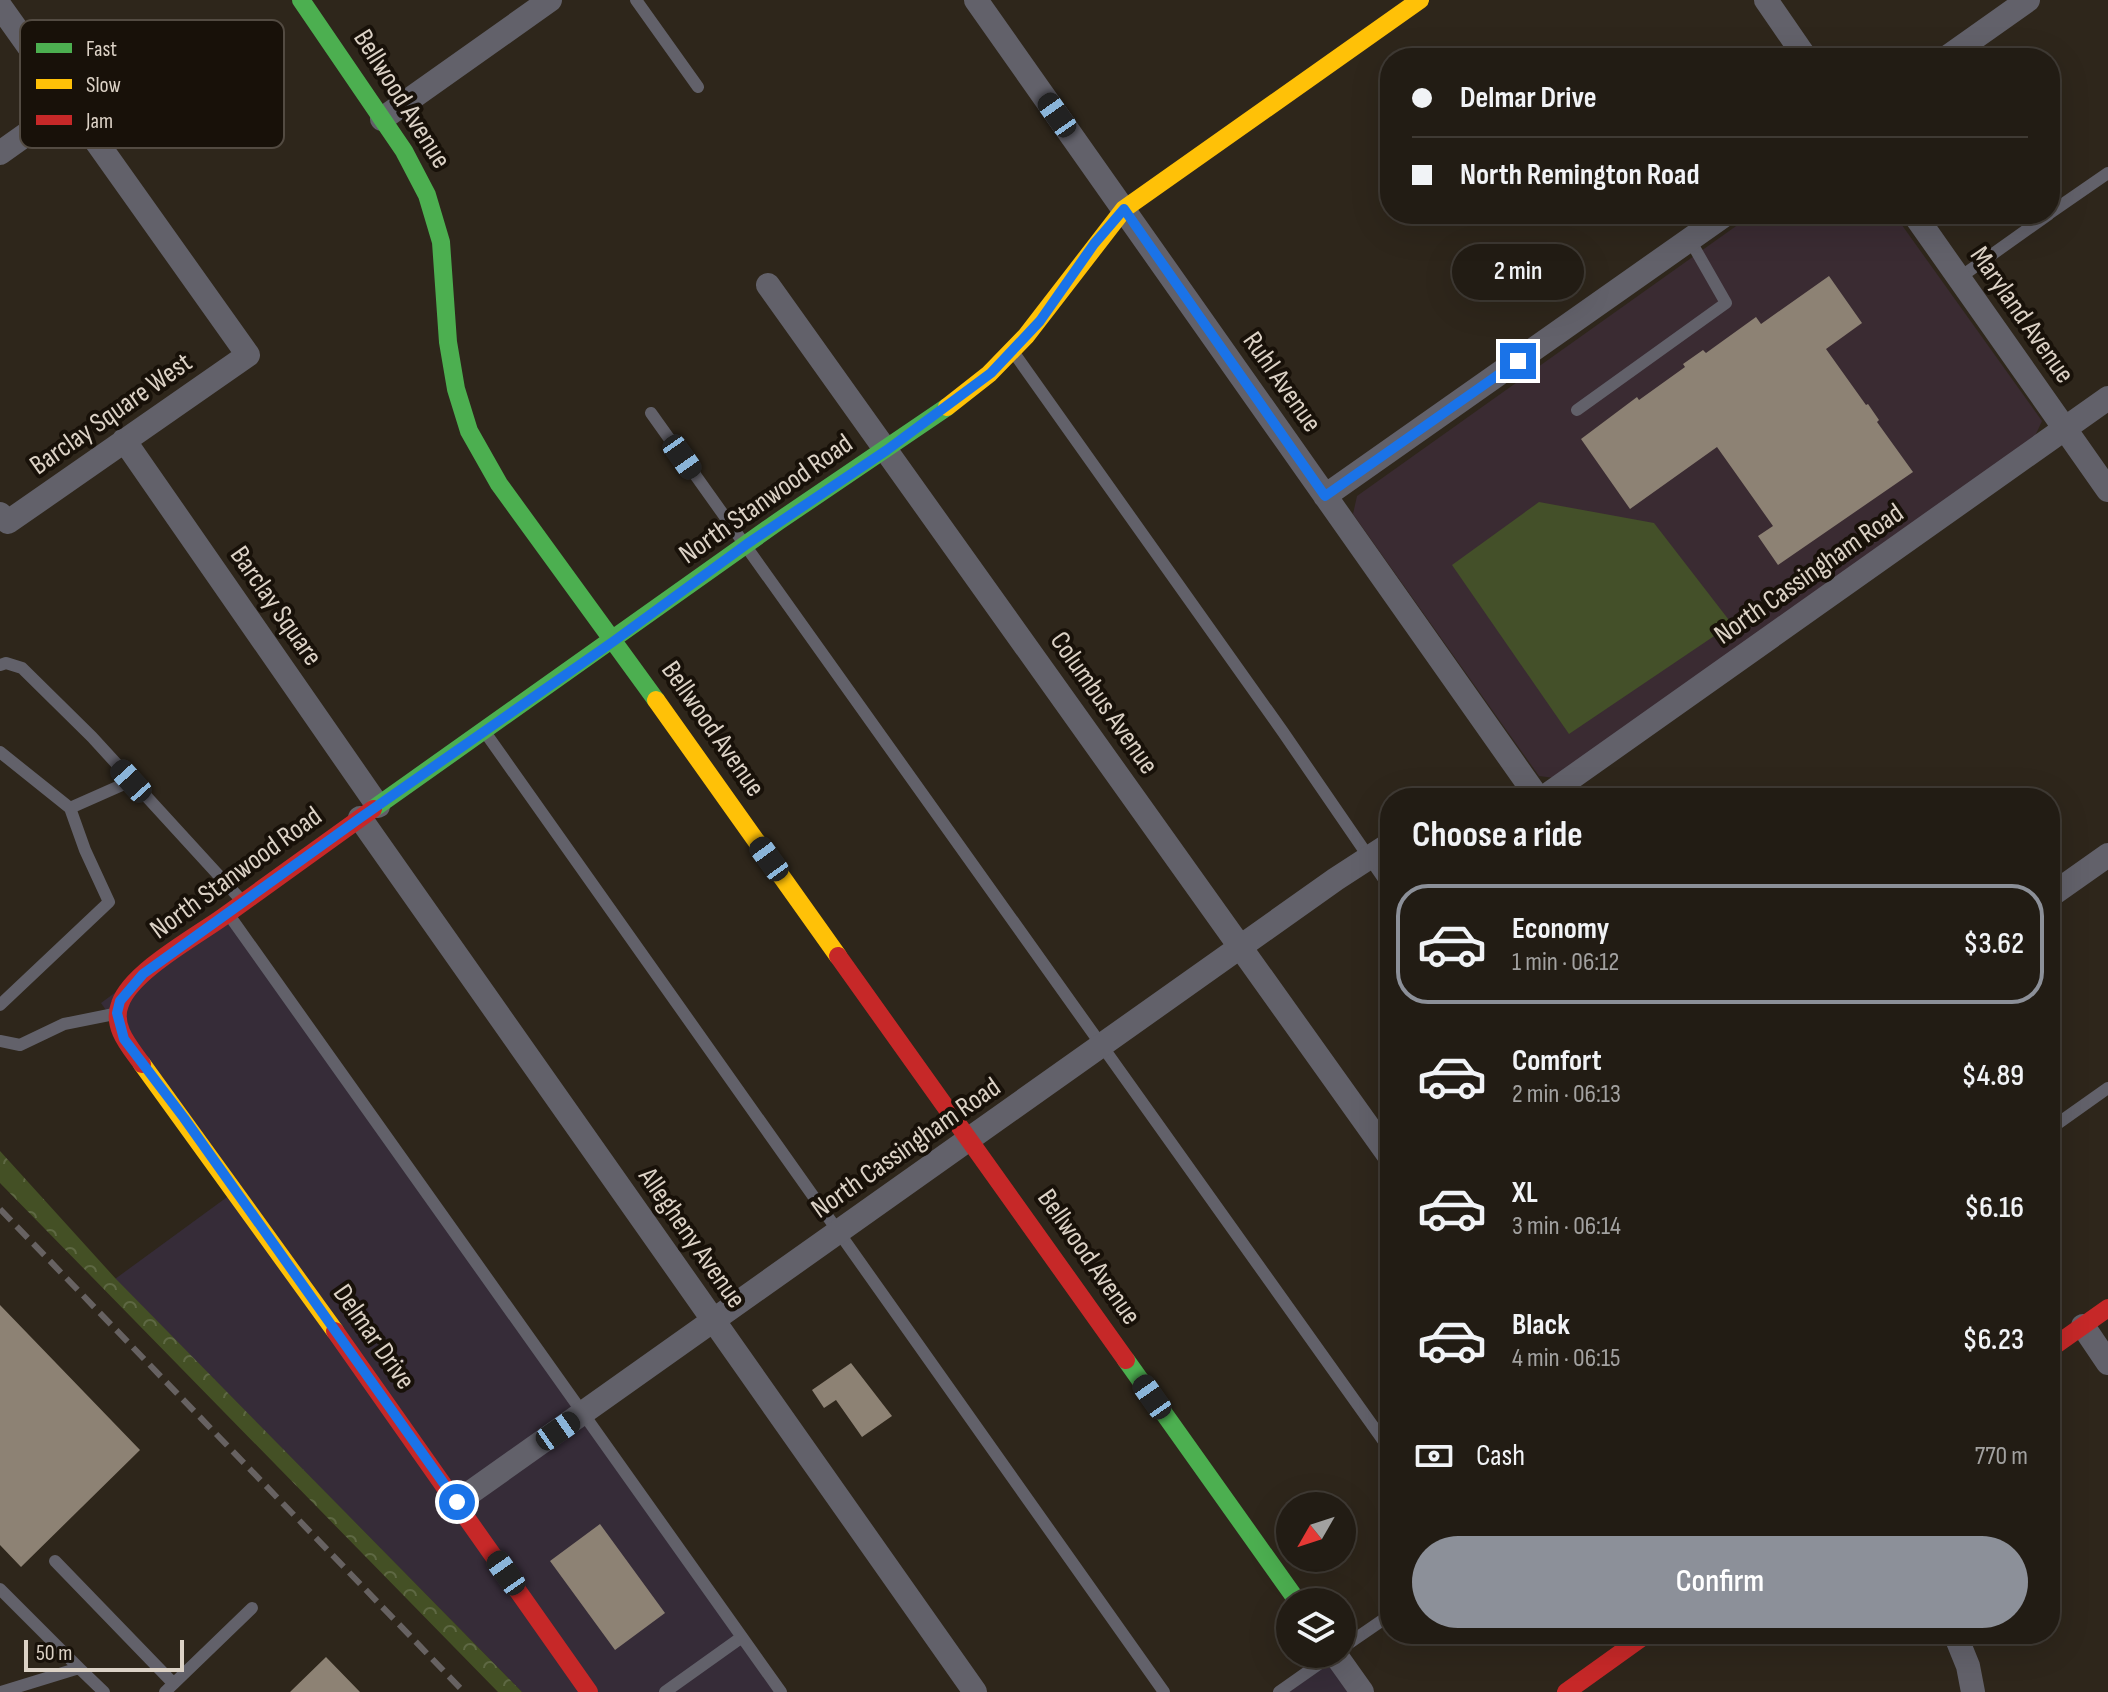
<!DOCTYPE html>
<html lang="en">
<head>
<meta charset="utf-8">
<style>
  :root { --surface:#221c14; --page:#2a251d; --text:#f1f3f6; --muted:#a2a1a0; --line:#3f3a34; --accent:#8c9099 }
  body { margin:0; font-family:"Sofia Sans Condensed",sans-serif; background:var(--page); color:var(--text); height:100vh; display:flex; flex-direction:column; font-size:30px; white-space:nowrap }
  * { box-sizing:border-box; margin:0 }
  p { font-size:26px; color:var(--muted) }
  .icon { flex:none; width:44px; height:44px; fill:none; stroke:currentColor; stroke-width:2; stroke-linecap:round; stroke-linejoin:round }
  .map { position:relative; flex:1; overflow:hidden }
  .side { position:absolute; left:1380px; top:788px; width:680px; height:856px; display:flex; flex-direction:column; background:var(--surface); border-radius:32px; box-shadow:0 8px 32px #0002,0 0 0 2px var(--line) }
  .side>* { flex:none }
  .guide { position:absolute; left:1380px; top:48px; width:680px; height:176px; border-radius:32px; box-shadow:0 8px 32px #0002,0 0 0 2px var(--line); display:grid; align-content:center; height:176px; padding:0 32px; background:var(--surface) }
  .needle { width:52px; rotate:231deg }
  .tools { position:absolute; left:1276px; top:1492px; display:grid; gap:16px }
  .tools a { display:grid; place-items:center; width:80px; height:80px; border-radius:50%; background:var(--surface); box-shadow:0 8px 32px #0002,0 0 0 2px var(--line); font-size:40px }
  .scale { position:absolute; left:24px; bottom:20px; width:160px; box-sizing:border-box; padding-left:8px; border:4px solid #dcd2c6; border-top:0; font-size:22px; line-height:28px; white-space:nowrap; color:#dcd2c6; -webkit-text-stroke:6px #181109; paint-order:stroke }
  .end { position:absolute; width:36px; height:36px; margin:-18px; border:10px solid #1a73e8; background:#fff; box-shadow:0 0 0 4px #fff }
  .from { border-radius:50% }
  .bubble { position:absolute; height:56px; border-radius:28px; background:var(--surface); box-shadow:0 8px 32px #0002,0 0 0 2px var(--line); font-size:26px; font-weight:600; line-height:56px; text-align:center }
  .car { position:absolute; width:24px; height:48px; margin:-24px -12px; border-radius:10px; box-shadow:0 0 6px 2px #0007; background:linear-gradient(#222 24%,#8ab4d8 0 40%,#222 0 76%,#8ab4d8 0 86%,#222 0) }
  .guide b { display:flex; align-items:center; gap:28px; height:76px; font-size:30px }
  .guide b+b { border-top:2px solid var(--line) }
  .guide i { width:20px; height:20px; background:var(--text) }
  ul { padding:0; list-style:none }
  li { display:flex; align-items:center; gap:24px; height:120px; margin:0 16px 12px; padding:0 16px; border:4px solid transparent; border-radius:32px }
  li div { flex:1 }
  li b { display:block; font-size:30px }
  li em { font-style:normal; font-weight:600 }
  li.current { border-color:var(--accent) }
  li>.icon { width:72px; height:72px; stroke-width:1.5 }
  h2 { padding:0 32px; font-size:36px; line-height:96px }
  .pay { display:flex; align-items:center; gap:20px; height:88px; padding:0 32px; font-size:30px }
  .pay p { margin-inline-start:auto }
  .button { display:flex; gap:16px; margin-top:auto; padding:16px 32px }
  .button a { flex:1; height:92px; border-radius:48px; background:var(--accent); color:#fff; font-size:32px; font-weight:600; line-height:92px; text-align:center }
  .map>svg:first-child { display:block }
</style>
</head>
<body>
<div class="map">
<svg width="2108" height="1692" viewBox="0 0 2108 1692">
  <defs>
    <pattern id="forest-crowns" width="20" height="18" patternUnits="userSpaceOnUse" patternTransform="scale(2)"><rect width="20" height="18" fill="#445025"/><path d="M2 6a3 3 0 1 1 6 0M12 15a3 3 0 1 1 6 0" fill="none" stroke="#5e6843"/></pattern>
  </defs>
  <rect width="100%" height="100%" fill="#2e261b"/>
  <path fill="#362c38" d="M 230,908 L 781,1692 L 522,1692 L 115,1279 L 234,1192 L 101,1003 Z
    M 1333,1654 L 1361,1692 L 1280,1692 Z"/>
  <path fill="#3a2b32" d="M 1753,214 L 1894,214 L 2042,421 L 2035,436 L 1555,778 L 1539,776 L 1353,514 L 1357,496 Z"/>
  <path fill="url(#forest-crowns)" d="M 0,1151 L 116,1279 L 522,1692 L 498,1692 L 0,1183 Z"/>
  <path fill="#445029" d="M 1539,502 L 1654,523 L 1732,624 L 1569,734 L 1452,565 Z"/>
  <path fill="#8d8274" d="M 1829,276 L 1862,323 L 1826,349 L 1866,405 L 1868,404 L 1879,420 L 1877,422 L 1913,472 L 1778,565 L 1758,536 L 1773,526 L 1717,447 L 1630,509 L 1581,439 L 1637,397 L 1639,400 L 1685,367 L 1683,364 L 1703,350 L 1706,353 L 1756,317 L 1761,324 Z
    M 0,1305 L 140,1450 L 21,1567 L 0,1545 Z
    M 851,1363 L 892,1416 L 862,1437 L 836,1400 L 824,1408 L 812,1390 Z
    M 600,1524 L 665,1613 L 615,1650 L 550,1561 Z
    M 326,1657 L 360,1692 L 290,1692 Z"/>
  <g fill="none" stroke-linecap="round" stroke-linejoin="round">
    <path stroke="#62616a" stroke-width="12" d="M 636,0 L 698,87
      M 2050,213 L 2108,173
      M 1959,278 L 2049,214
      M 1014,353 L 1283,732 L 1390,888
      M 1577,410 L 1726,303 L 1690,240
      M 651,413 L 1390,1450
      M 0,665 L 6,663 L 22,668 L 92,737 L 243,902
      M 487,735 L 1164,1692
      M 0,752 L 70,808 L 131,781
      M 229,915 L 781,1692
      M 0,1005 L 109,902 L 85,850 L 70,808
      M 0,1041 L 20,1045 L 64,1024 L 114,1014
      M 2050,1129 L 2108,1088
      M 55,1561 L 173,1683
      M 0,1589 L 79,1668
      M 1342,1648 L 1390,1615
      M 1,1692 L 79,1668 L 104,1692
      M 165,1692 L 252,1608
      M 665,1692 L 742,1637
      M 1279,1692 L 1333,1654"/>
    <path stroke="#62616a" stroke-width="24" d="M 976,0 L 1538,798
      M 1766,0 L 1806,58
      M 0,6 L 248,355 L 8,522 L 0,514
      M 1946,58 L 2028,0
      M 382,119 L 550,0
      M 0,153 L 69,104
      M 1914,214 L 2108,490
      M 768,285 L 1390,1157
      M 124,440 L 378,806
      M 1325,496 L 1726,214
      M 1543,798 L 2108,398
      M 360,818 L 975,1692
      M 2050,896 L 2108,855
      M 2083,1326 L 2108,1363
      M 457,1502 L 1336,879 L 1390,844
      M 1955,1634 L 1968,1666 L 1973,1692
      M 1335,1654 L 1362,1692"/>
    <path stroke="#4caf50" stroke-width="18" d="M 301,0 L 404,151 L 427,195 L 441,242 L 448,342 L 456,389 L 469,431 L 499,484 L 656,700
      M 373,809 L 779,521 L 947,407
      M 1126,1360 L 1298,1602"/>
    <path stroke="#ffc107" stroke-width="18" d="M 947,407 L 989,374 L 1026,336 L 1124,209 L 1420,0
      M 656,700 L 838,956
      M 142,1064 L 335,1331"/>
    <path stroke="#c62828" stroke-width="18" d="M 838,956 L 1126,1360
      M 142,1064 C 130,1047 111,1027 120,1004 C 131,972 195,937 223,917 C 273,881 323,845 373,809
      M 335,1331 L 589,1692
      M 2050,1349 L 2108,1308
      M 1566,1692 L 1647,1634"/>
    <path stroke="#676262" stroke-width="6" stroke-dasharray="16 8" stroke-linecap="butt" d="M 0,1209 L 464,1692"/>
  </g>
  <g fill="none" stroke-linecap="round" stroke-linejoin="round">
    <path stroke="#1a73e8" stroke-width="10" d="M 457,1502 L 184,1118 L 124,1039 L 117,1013 L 120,1001 L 143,974 L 360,818 L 614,641 L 747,544 L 887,450 L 991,373 L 1040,321 L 1094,244 L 1124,209 L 1325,496 L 1518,361"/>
  </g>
  <g text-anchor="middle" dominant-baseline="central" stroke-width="8" stroke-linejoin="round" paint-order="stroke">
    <g font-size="28" fill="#dcd2c6" stroke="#181109">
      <text transform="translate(402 99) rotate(58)">Bellwood Avenue</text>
      <text transform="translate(2022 315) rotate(55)">Maryland Avenue</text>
      <text transform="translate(1282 382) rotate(55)">Ruhl Avenue</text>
      <text transform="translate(111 414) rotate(-35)">Barclay Square West</text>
      <text transform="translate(766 499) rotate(-35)">North Stanwood Road</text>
      <text transform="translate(1809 574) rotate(-35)">North Cassingham Road</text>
      <text transform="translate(276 606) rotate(55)">Barclay Square</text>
      <text transform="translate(1104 703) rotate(55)">Columbus Avenue</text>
      <text transform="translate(713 729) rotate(55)">Bellwood Avenue</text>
      <text transform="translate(236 873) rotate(-36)">North Stanwood Road</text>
      <text transform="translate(906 1148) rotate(-35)">North Cassingham Road</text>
      <text transform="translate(692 1238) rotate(55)">Allegheny Avenue</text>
      <text transform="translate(1089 1257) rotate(55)">Bellwood Avenue</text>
      <text transform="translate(374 1337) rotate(55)">Delmar Drive</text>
    </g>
  </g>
  <rect x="20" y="20" width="264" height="128" rx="12" fill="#181109" stroke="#534b42" stroke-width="2"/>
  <rect x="36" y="43" width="36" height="10" fill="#4caf50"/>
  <rect x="36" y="79" width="36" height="10" fill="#ffc107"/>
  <rect x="36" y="115" width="36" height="10" fill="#c62828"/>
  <g font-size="22" fill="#dcd2c6">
    <text x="86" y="56">Fast</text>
    <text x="86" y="92">Slow</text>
    <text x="86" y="128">Jam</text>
  </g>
</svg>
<div class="tools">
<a><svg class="needle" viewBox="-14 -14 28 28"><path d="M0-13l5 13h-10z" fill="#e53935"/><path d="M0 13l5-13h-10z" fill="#a2a1a0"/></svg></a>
<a><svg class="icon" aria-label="layers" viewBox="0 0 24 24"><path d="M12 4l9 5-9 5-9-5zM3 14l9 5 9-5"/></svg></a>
</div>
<div class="scale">50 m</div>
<i class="end from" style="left:457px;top:1502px"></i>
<i class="end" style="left:1518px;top:361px"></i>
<div class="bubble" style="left:1452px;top:244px;width:132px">2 min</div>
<i class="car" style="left:1057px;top:115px;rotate:325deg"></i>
<i class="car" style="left:682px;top:457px;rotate:145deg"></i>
<i class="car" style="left:131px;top:781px;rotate:318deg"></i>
<i class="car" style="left:769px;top:859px;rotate:324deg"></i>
<i class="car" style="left:1152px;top:1397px;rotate:325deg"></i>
<i class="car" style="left:558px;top:1431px;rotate:55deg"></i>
<i class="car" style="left:506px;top:1573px;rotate:325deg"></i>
<div class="guide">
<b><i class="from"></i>Delmar Drive</b>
<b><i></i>North Remington Road</b>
</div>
<section class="side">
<h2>Choose a ride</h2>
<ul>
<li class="current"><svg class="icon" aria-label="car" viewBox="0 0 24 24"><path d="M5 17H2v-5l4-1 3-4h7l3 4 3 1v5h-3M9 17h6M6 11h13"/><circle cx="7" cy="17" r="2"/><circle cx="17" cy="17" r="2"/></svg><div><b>Economy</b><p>1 min · 06:12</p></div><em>$3.62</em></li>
<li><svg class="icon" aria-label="car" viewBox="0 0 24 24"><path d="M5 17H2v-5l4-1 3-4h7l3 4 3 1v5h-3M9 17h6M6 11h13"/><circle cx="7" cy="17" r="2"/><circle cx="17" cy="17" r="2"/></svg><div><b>Comfort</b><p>2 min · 06:13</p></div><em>$4.89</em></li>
<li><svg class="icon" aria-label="car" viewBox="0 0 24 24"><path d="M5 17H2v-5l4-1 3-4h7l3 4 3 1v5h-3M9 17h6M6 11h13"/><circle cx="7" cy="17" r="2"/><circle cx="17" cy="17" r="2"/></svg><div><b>XL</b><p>3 min · 06:14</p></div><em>$6.16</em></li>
<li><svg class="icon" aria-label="car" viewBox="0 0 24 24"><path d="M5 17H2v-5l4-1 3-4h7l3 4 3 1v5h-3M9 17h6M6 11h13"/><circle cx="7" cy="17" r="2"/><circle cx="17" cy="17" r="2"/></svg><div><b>Black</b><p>4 min · 06:15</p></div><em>$6.23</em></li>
</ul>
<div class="pay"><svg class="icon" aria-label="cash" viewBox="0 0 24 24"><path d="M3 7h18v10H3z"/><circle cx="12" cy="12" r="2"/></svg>Cash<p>770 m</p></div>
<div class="button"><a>Confirm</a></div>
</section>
</div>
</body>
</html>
